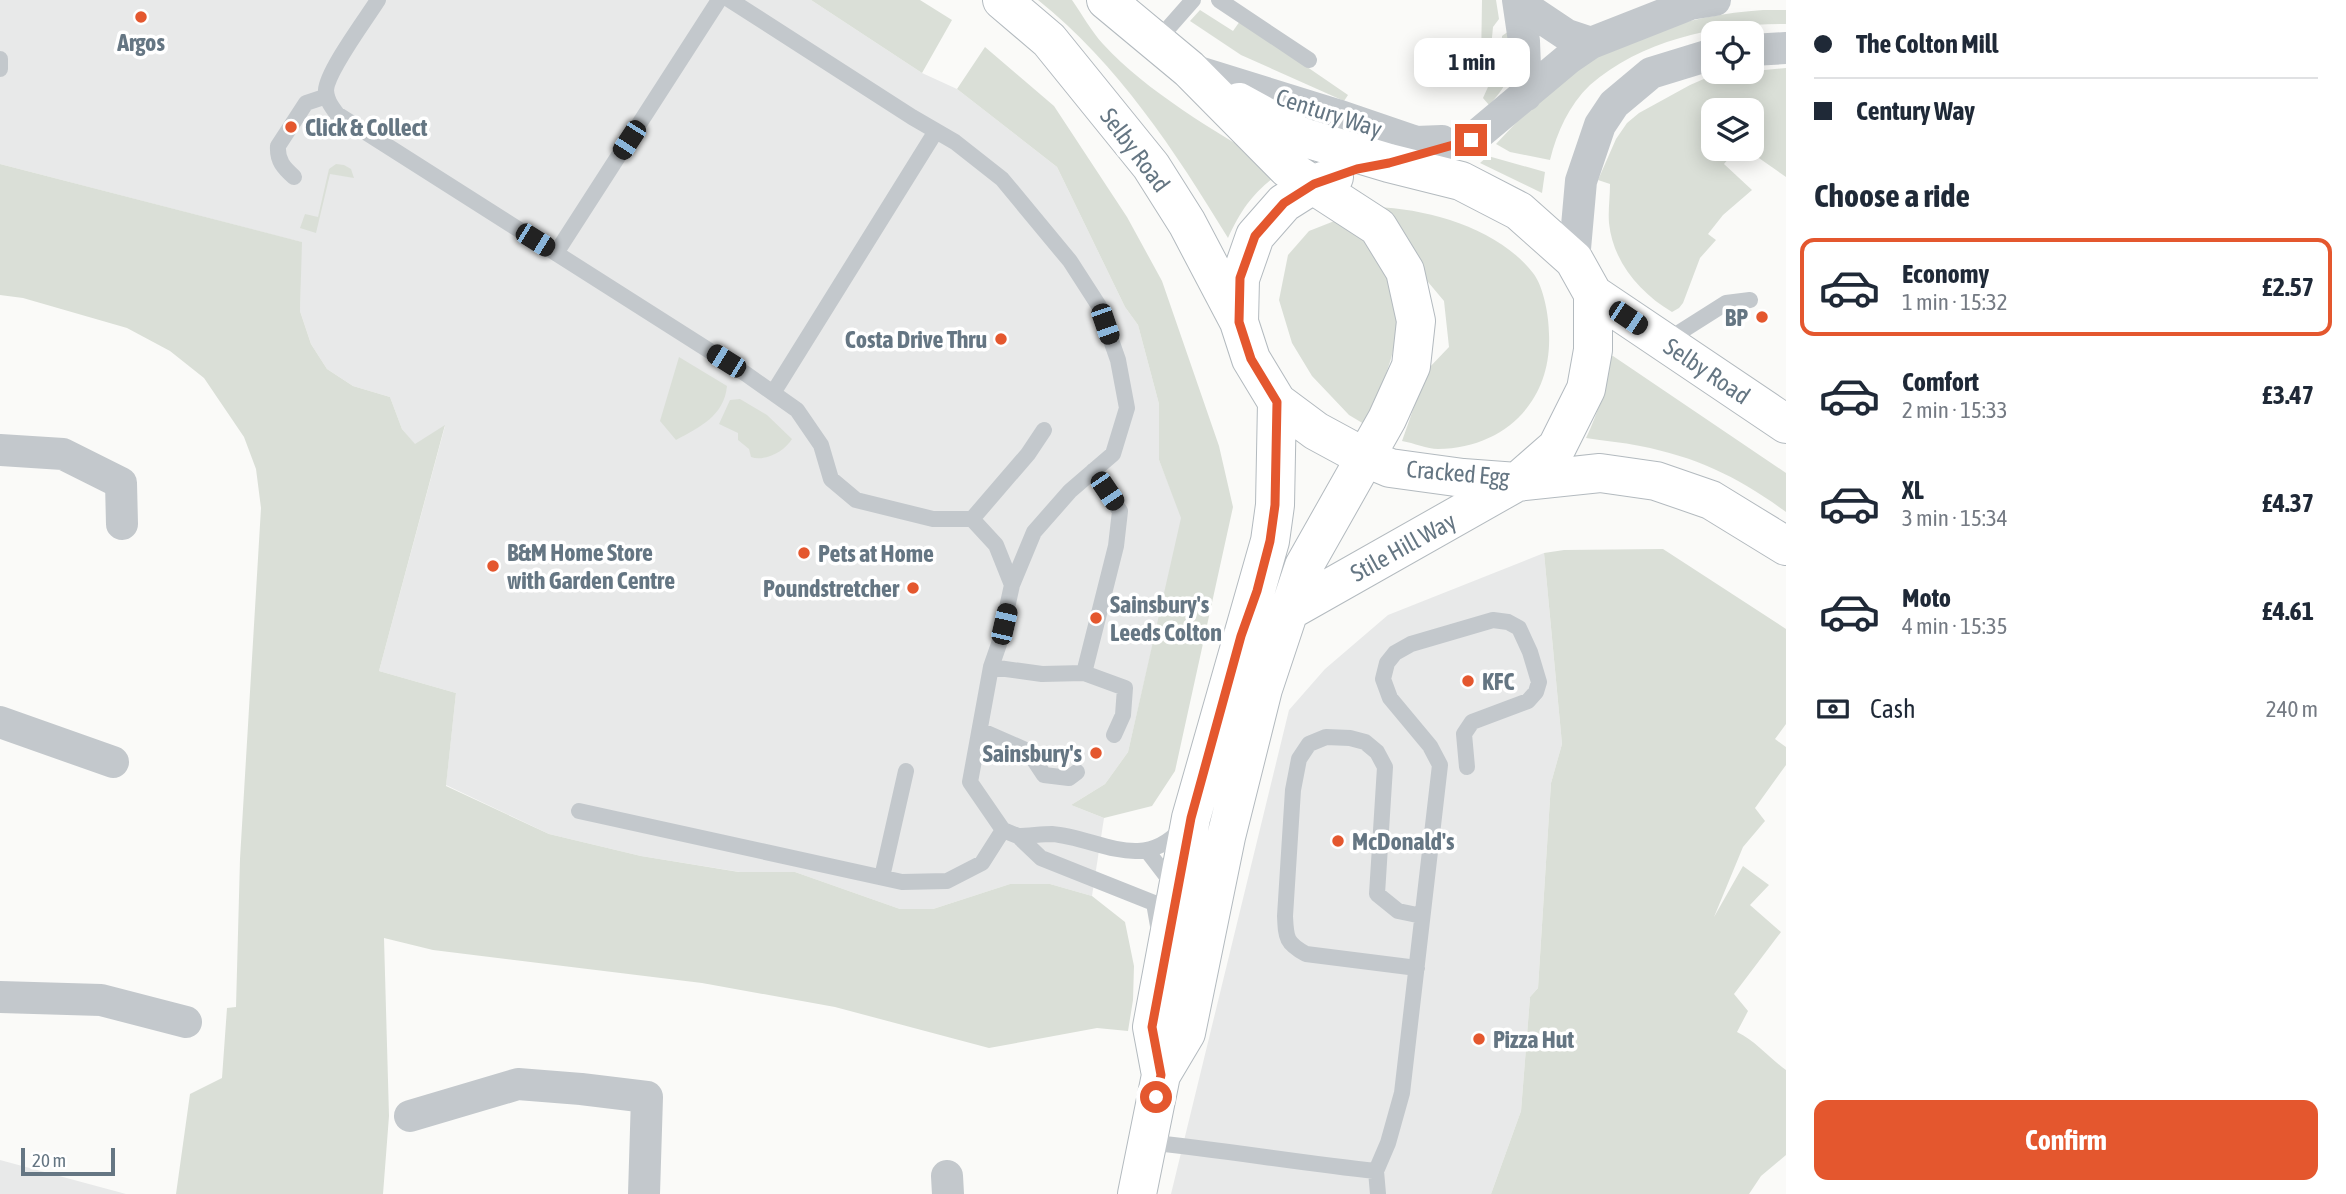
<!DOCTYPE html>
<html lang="en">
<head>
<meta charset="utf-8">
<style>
  :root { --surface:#fff; --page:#f2f2f3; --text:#1f2937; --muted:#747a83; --line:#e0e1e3; --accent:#e4572e }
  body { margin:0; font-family:"Asap Condensed",sans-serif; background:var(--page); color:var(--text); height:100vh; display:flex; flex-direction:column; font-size:26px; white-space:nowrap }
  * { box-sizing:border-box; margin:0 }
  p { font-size:23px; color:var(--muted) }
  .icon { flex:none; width:38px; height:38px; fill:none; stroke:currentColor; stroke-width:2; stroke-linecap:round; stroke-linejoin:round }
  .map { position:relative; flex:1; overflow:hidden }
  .sheet { display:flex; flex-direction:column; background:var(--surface); width:560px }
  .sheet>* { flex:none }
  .guide { display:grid; align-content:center; height:154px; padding:0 28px; background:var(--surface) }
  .controls { position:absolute; left:1701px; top:21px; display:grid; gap:14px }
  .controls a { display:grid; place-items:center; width:63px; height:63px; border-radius:14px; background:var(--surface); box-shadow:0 4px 18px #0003; font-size:35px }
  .scale { position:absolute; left:21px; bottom:18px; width:94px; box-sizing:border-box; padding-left:7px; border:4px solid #657683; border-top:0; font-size:19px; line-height:24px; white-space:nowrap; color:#657683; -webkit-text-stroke:5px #fff; paint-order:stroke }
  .end { position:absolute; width:32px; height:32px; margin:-16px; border:9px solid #e4572e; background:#fff; box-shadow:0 0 0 4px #fff }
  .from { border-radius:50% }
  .bubble { position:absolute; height:49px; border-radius:14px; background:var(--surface); box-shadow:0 4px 18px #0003; font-size:23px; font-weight:700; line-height:49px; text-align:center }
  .car { position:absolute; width:21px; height:42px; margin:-21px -10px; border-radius:9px; box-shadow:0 0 5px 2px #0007; background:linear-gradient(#222 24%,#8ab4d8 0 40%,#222 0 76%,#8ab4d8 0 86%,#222 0) }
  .guide b { display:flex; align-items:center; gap:24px; height:66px; font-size:26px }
  .guide b+b { border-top:2px solid var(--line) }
  .guide i { width:18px; height:18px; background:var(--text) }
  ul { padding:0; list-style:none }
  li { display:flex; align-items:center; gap:21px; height:98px; margin:0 14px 10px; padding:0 14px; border:4px solid transparent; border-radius:14px }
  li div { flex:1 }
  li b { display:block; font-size:26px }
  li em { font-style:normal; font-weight:700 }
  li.active { border-color:var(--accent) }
  li>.icon { width:63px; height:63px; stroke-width:1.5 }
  h2 { padding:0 28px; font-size:32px; line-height:84px }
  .pay { display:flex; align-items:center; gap:18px; height:77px; padding:0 28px; font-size:26px }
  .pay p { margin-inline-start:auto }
  .action { display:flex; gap:14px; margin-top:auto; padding:14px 28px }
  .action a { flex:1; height:80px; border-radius:14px; background:var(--accent); color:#fff; font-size:28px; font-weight:700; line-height:80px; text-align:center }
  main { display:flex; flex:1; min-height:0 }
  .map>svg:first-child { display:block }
</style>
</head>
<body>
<main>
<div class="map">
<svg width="1786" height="1194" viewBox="0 0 1786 1194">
  <rect width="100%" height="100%" fill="#fafaf8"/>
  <path fill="#e8e9e9" d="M 0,0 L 811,0 L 922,73 L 957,89 L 1057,167 L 1125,307 L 1138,325 L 1159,404 L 1159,460 L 1182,518 L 1128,752 L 1105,784 L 1071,805 L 1104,818 L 1092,896 L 1050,884 L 1010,884 L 933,909 L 900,909 L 795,872 L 740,872 L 641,856 L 549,834 L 446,785 L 456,693 L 379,671 L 445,426 L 415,445 L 402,429 L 390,397 L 353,386 L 327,369 L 311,344 L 300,311 L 301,242 L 0,164 Z
    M 1544,553 L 1562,744 L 1551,783 L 1538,988 L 1530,997 L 1521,1111 L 1491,1194 L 1171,1194 L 1289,710 L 1325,669 L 1388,615 Z
    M 0,1160 L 126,1194 L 0,1194 Z"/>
  <path fill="#dadfd7" d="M 811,0 L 920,0 L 952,20 L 922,73 Z
    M 1038,0 L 1072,0 C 1082,14 1091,31 1103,44 C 1150,95 1223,136 1282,171 C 1254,192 1243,206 1228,238 C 1175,151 1118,64 1038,0 Z
    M 1482,0 L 1496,0 L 1499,19 L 1493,27 L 1490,58 L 1481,65 Z
    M 1200,10 L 1233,31 L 1240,21 L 1348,95 L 1344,101 L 1241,55 L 1190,21 Z
    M 1763,10 L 1786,10 L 1786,24 C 1720,23 1641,40 1590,85 C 1569,105 1557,132 1550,160 L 1510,152 L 1496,144 C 1513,126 1530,107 1549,90 C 1608,40 1686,15 1763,10 Z
    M 1509,31 C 1512,65 1515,78 1489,105 L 1483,98 L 1501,58 L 1502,36 Z
    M 985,47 L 1054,106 L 1127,217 L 1162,281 L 1219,446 L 1233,507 L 1175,771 L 1152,806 L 1104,818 L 1071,805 L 1105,784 L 1128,752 L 1181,518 L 1159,460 L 1159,404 L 1138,325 L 1125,307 L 1057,167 L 957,89 Z
    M 1786,68 L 1786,177 L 1746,149 L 1752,149 L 1752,110 L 1713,110 L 1713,149 L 1737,149 L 1724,164 L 1752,190 L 1723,215 L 1708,234 L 1716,240 L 1700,258 L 1683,303 L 1679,308 L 1672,312 C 1640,293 1613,262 1609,223 C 1608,211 1610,197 1610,184 L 1598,180 L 1616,139 L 1627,123 L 1639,113 L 1690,85 L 1713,75 Z
    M 1488,156 L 1545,172 L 1542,193 L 1480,163 Z
    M 0,164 L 302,242 L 300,311 L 311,344 L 327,369 L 353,386 L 390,397 L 402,429 L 415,444 L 445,425 L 379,671 L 456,693 L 446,786 L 549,834 L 641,856 L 739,872 L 795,872 L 900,909 L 933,909 L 1010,884 L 1050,884 L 1092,896 L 1125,922 L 1134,966 L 1133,1000 L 1128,1031 L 1097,1028 L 989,1048 L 835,1007 L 702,983 L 433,950 L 384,938 L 389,1116 L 383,1194 L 176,1194 L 190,1094 L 222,1078 L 227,1008 L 236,1007 L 240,859 L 261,508 L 256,469 L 244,437 L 204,378 L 170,351 L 127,328 L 23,298 L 0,295 Z
    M 336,164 L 344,165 L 351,169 L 354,178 L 330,174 L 316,233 L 300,228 L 305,214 L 318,217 L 329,169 Z
    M 1376,207 C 1430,209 1499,229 1533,273 C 1544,287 1549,317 1549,334 C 1552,401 1505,448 1438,449 C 1427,449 1414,443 1402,441 L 1427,370 L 1449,347 L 1444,301 L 1423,276 Z
    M 1342,218 L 1352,223 C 1362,237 1387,268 1391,283 C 1407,339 1386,375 1364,424 L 1349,415 L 1312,376 L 1292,343 L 1279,300 L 1288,255 L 1309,231 Z
    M 1613,356 L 1786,473 L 1786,512 C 1740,478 1697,457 1640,446 C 1622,442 1604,441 1586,438 C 1599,411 1606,386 1609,357 Z
    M 679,357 L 727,386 C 724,416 700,427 676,440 L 660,421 Z
    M 740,399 L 767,415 L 792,439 C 785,451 765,462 751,457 L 749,449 L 738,440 L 738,433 L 719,424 L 730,400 Z
    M 1663,549 L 1786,629 L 1786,724 L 1775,739 L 1786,747 L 1786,765 L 1755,808 L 1765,821 L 1743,847 L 1714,917 L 1743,866 L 1769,885 L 1750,905 L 1781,932 L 1734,994 L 1748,1011 L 1737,1032 C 1756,1041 1769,1058 1786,1070 L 1786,1155 L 1761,1176 L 1749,1194 L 1491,1194 L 1521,1111 L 1530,997 L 1538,988 L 1551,783 L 1562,744 L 1544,553 L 1564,550 Z"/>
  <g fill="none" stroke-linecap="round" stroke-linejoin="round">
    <defs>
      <path id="secondary" d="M 1002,0 L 1049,40 L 1151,166 L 1187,223 L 1238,320
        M 1106,0 L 1189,69 L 1287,168 L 1378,227 L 1405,271 L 1416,321 L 1411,366 L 1387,419 L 1304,566 L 1263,689 L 1226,837 L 1186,1033 L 1161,1075 L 1137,1194
        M 1239,102 L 1302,137 L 1389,163 L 1461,181 L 1519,211 L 1574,260 L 1593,294 L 1593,350 L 1586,389 L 1557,447 L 1517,482 L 1289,611
        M 1334,177 L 1314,184 L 1284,203 L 1255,236 L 1240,279 L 1239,322 L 1251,359 L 1277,402 L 1316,431 L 1364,457 L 1390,468 L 1463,478 L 1517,482 L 1600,473 L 1656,481 L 1711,500 L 1786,546
        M 1593,294 L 1786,424
        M 1161,1075 L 1152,1027 L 1191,818 L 1270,541 L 1275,505 L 1277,402"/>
    </defs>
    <use href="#secondary" stroke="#b3babf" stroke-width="40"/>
    <path stroke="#c3c8cc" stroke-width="16" d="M 378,0 C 366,19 327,71 326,90 C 326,99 331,106 337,114 L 746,374 L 797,410 L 821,445 L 831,479 L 856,500 L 933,519 L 972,519 L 1028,454 L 1044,430
      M 730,0 L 912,117 L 955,142 L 1002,179 L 1070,261 L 1099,306 L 1118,360 L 1127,408 L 1113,454 L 1070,491 L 1034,532 L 1012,585 L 999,644 L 991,667 L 970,782 L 1003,830
      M 1219,0 L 1309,60
      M 1156,42 L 1193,0
      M 0,59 L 0,69
      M 294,177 C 284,168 277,161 278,146 L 306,103 L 327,96
      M 556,253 L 719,0
      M 1666,341 L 1726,303 L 1750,300
      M 773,393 L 936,131
      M 972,519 L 996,545 L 1012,585
      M 991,667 L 1042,674 L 1084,673 L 1116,546 L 1120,511 L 1093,471
      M 1084,673 L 1125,688 L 1123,715 L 1114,735
      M 980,730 L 1028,751 L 1044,775 L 1069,778 L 1077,772
      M 579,811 L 902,882 L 947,881 L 982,863 L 1003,830
      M 1003,830 L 1018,836 L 1041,858 L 1154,903 L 1158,926
      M 1018,836 C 1029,836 1041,834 1052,834 C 1099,838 1142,873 1181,829
      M 1148,852 L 1174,886
      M 882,877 L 906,771
      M 1417,968 L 1306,954 C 1286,943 1286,938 1285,916 L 1293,790 L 1299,759 L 1309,744 L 1326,737 L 1350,738 L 1365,742 L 1377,752 L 1385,767 L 1377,894 L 1398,911 L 1422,916
      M 1147,1142 C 1224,1150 1300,1163 1376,1171 L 1388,1143 L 1402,1093 L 1440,765 L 1430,746 L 1390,698 L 1383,679 L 1387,663 L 1395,653 L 1411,644 L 1493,620 L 1508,622 L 1519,628 L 1530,652 L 1539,682 L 1536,692 L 1528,701 L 1472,722 L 1464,734 L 1467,767
      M 1376,1171 L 1378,1194"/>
    <path stroke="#c3c8cc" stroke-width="32" d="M 1518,0 L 1524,41 L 1526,95
      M 1519,3 L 1567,35 L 1591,43
      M 1752,50 L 1786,48
      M 1189,69 L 1337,115 L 1416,142 L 1442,141
      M 1389,163 L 1471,140 L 1569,58 L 1591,43 L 1690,4 L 1715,0
      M 1574,260 L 1581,181 L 1600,125 L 1614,104 L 1651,73 L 1713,54
      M 0,450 L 63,454 L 121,483 L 122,524
      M 0,722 L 113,762
      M 0,997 L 101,1000 L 186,1022
      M 410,1116 L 518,1084 L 581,1089 L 647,1097 L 644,1194
      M 947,1176 L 948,1194"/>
    <use href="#secondary" stroke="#fff" stroke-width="38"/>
  </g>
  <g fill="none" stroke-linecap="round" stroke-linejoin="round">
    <path stroke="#e4572e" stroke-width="9" d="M 1156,1097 L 1161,1075 L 1152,1027 L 1191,818 L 1241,636 L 1257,591 L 1270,541 L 1275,505 L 1277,402 L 1251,359 L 1239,322 L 1240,278 L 1255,236 L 1284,203 L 1314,184 L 1357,169 L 1389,163 L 1471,140"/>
  </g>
  <g fill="#e4572e" stroke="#fff" stroke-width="2.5">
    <circle cx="141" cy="17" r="7"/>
    <circle cx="291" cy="127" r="7"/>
    <circle cx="1762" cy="317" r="7"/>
    <circle cx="1001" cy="339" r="7"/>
    <circle cx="804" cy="553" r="7"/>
    <circle cx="493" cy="566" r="7"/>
    <circle cx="913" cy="588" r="7"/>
    <circle cx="1096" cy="618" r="7"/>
    <circle cx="1468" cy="681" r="7"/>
    <circle cx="1096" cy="753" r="7"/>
    <circle cx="1338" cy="841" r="7"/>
    <circle cx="1479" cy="1039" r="7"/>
  </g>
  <g text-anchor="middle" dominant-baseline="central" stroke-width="7" stroke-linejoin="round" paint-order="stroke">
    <g font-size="24" font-weight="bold" fill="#657683" stroke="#fff" text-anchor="start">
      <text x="141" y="42" text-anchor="middle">Argos</text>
      <text x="305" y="127">Click &amp; Collect</text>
      <text x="1748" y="317" text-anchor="end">BP</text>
      <text x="987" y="339" text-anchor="end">Costa Drive Thru</text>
      <text x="507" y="552">B&amp;M Home Store<tspan x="507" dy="28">with Garden Centre</tspan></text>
      <text x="818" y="553">Pets at Home</text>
      <text x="899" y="588" text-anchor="end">Poundstretcher</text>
      <text x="1110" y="604">Sainsbury's<tspan x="1110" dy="28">Leeds Colton</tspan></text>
      <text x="1482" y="681">KFC</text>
      <text x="1082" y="753" text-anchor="end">Sainsbury's</text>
      <text x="1352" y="841">McDonald's</text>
      <text x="1493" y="1039">Pizza Hut</text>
    </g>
    <g font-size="24" fill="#657683" stroke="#fff">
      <text transform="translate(1329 113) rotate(18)">Century Way</text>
      <text transform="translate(1135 150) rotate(53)">Selby Road</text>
      <text transform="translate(1707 371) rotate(34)">Selby Road</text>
      <text transform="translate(1458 473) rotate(5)">Cracked Egg</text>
      <text transform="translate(1403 547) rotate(-29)">Stile Hill Way</text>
    </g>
  </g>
</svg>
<div class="controls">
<a><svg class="icon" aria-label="locate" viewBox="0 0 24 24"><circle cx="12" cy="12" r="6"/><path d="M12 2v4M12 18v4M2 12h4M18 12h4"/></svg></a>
<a><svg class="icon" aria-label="layers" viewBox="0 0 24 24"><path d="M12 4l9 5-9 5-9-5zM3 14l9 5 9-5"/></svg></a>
</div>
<div class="scale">20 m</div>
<i class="end from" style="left:1156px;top:1097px"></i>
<i class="end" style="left:1471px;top:140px"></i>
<div class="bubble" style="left:1414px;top:38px;width:116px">1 min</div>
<i class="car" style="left:629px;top:140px;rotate:213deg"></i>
<i class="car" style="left:535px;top:240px;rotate:122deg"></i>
<i class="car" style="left:1628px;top:318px;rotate:124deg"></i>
<i class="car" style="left:1105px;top:324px;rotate:161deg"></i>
<i class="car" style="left:726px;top:361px;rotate:302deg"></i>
<i class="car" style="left:1107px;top:491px;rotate:146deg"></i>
<i class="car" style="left:1004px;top:624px;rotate:13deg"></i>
</div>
<section class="sheet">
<div class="guide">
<b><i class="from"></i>The Colton Mill</b>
<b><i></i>Century Way</b>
</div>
<h2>Choose a ride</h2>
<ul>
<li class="active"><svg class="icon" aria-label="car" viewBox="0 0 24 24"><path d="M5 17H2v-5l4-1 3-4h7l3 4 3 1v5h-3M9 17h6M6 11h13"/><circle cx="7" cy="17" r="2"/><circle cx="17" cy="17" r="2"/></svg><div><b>Economy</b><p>1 min · 15:32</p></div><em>£2.57</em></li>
<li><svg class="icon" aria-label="car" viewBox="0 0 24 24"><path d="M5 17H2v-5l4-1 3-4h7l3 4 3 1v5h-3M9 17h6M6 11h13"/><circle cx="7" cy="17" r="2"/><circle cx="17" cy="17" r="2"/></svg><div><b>Comfort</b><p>2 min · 15:33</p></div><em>£3.47</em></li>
<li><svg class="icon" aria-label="car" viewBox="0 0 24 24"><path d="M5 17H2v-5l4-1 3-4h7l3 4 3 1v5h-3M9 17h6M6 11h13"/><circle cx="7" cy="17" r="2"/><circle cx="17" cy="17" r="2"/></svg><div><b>XL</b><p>3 min · 15:34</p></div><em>£4.37</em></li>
<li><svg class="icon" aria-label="car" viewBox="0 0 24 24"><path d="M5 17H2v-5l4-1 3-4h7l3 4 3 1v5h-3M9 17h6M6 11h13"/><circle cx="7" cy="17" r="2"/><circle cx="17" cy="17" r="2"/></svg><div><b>Moto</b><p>4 min · 15:35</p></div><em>£4.61</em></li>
</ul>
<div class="pay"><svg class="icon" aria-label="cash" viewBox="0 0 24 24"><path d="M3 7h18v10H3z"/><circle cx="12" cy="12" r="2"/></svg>Cash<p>240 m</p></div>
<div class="action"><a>Confirm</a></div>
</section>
</main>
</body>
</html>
